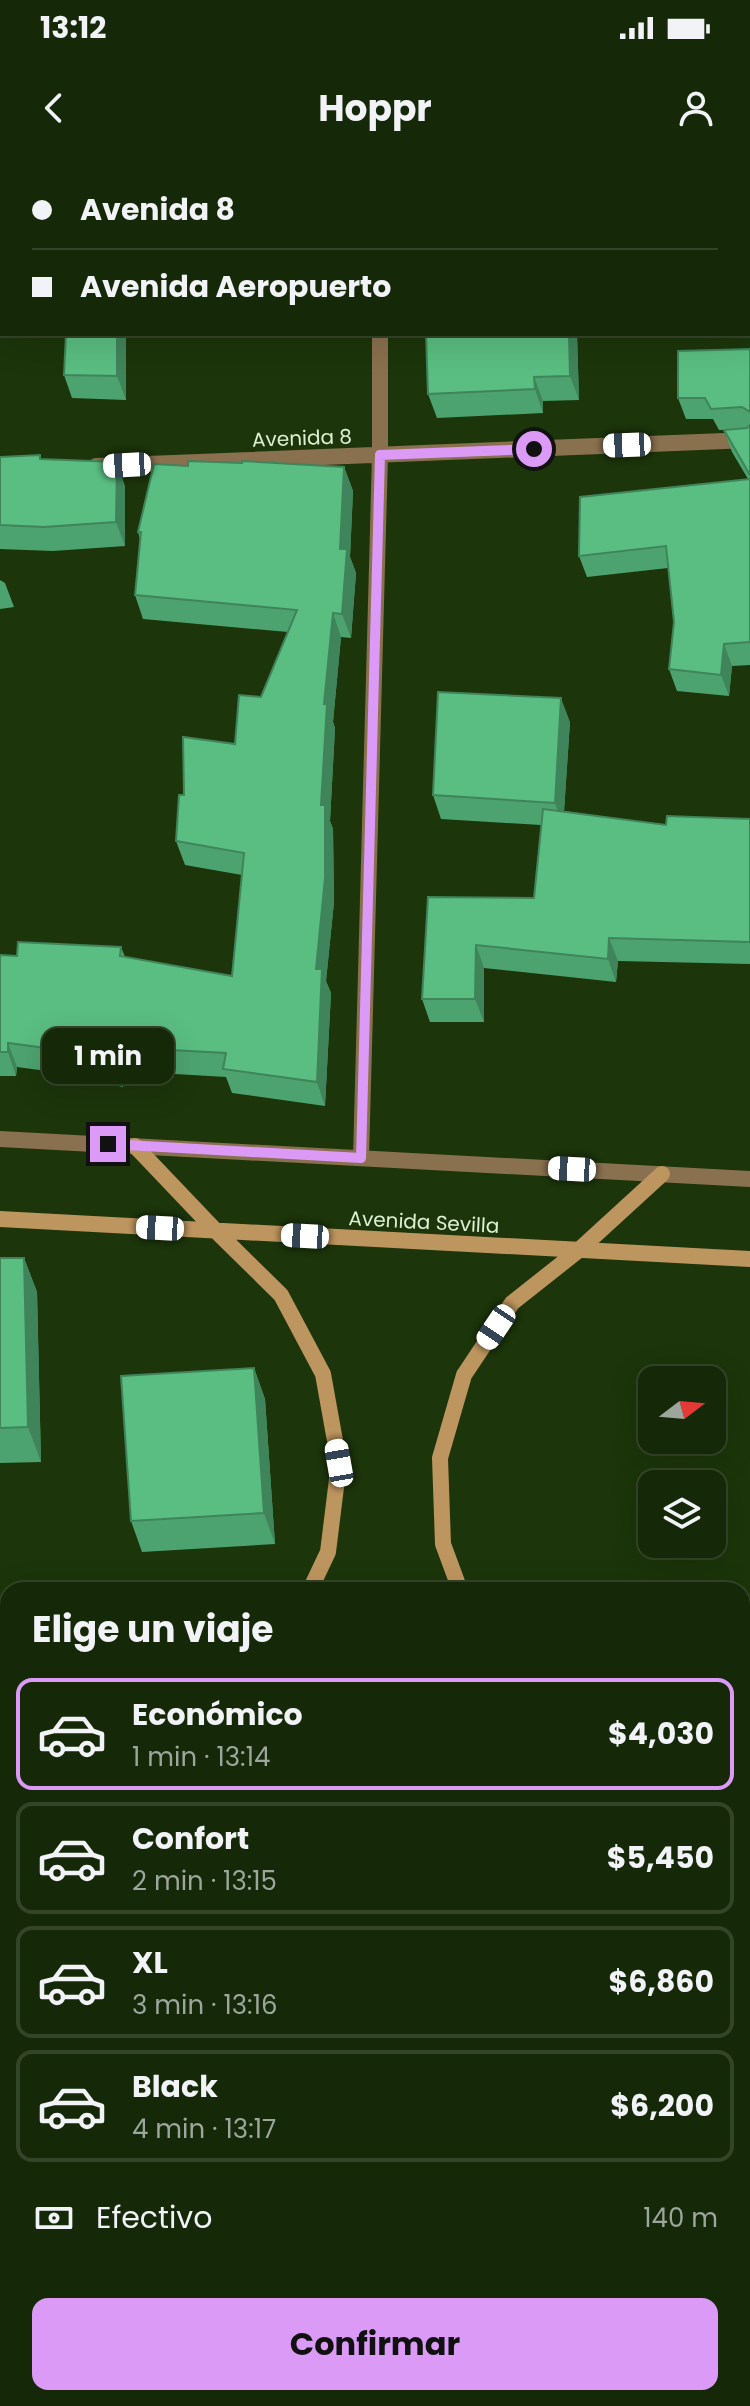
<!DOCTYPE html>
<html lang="es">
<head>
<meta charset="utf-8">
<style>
  :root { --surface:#152808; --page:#1e3012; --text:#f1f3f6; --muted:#9da69c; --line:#344429; --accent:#da9af6 }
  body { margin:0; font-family:Poppins,sans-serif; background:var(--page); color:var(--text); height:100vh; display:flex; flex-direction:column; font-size:30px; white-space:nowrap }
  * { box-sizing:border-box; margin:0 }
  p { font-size:26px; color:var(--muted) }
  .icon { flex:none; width:44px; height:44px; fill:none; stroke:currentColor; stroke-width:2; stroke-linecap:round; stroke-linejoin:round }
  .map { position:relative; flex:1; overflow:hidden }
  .sheet { position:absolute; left:0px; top:1422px; width:750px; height:824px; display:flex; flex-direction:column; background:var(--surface); border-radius:24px 24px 0 0; box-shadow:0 8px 32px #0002,0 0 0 2px var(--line) }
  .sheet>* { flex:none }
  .hud { position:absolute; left:0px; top:0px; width:750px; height:176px; box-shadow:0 8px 32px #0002,0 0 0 2px var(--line); display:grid; align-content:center; height:176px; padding:0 32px; background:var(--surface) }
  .needle { width:52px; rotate:74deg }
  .controls { position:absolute; left:638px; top:1206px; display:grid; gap:16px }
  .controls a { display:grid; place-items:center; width:88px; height:88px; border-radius:16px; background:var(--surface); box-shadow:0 8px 32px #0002,0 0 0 2px var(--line); font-size:40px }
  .end { position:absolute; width:36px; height:36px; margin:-18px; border:10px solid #da9af6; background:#111; box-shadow:0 0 0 4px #111 }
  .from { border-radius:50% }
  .bubble { position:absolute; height:56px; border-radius:16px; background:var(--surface); box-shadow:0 8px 32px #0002,0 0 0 2px var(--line); font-size:26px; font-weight:700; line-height:56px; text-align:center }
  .car { position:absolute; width:24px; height:48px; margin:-24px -12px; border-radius:10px; box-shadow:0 0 6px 2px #0007; background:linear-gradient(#fff 24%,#345 0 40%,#fff 0 76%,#345 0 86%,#fff 0) }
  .hud b { display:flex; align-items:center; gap:28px; height:76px; font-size:30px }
  .hud b+b { border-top:2px solid var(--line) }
  .hud i { width:20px; height:20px; background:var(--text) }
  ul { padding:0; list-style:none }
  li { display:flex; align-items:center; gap:24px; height:112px; margin:0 16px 12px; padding:0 16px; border:4px solid var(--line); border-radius:16px }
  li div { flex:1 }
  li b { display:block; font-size:30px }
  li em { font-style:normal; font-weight:700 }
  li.active { border-color:var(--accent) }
  li>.icon { width:72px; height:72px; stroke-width:1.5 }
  h2 { padding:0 32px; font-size:36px; line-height:96px }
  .pay { display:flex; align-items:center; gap:20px; height:88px; padding:0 32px; font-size:30px }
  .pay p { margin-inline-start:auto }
  .primary-button { display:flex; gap:16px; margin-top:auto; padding:16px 32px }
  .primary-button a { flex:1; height:92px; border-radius:16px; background:var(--accent); color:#111; font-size:32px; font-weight:700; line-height:92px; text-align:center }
  .status { display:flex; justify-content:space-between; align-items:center; height:56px; padding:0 40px; background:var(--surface); direction:ltr }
  .status svg { height:22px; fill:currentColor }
  header { display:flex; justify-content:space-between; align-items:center; height:104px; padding:0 32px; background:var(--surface); font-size:36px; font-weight:700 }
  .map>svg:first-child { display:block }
</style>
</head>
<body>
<div class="status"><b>13:12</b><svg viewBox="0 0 49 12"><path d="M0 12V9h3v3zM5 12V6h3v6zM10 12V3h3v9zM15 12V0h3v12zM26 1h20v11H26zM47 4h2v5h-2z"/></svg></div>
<header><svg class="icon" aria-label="back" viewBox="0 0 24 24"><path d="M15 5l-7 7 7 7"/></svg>Hoppr<svg class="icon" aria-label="person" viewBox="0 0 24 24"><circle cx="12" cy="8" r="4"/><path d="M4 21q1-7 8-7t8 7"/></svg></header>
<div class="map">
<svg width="750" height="2246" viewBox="0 0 750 2246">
  <rect width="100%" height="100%" fill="#1c350a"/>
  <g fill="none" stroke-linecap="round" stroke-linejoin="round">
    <path stroke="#566d46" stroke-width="5" stroke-dasharray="2 6" stroke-linecap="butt" d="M 0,1468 L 8,1468
      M 208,2238 L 210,2246"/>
    <path stroke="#89704e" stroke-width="16" d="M 380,2 L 380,0
      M 96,306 L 750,280
      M 361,998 L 380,295 L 380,174"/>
    <path stroke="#89704e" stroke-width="16" d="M 0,979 L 750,1019
      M 0,1618 L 8,1618
      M 742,1621 L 750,1621"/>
    <path stroke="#bd955e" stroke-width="16" d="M 135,986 L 216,1071 L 281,1135 L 323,1214 L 339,1303 L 328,1392 L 310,1430
      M 0,1059 L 750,1099
      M 460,1430 L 443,1384 L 440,1298 L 464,1215 L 512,1143 L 579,1090 L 662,1014
      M 742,1541 L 750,1541
      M 0,1544 L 8,1544"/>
  </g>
  <path fill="#4da36f" d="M 66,174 L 126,174 L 126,240 L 72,238 L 64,215 Z
    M 426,174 L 577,174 L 579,240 L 543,241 L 543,253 L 437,258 L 428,234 Z
    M 750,189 L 750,505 L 732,506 L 729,536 L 677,531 L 669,509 L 674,462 L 668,408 L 587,417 L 579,396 L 748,319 L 732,292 L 724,270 L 725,270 L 719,270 L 713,259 L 686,259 L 678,238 Z
    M 0,297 L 42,299 L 125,326 L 125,386 L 53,391 L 0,389 Z
    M 188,306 L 344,307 L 353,331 L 350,397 L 356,413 L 351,478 L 341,477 L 333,562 L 335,568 L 330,661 L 333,669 L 334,742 L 326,821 L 331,833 L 325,946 L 232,933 L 226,917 L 124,911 L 123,927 L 69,914 L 17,907 L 16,916 L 0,916 L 0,795 L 17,796 L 121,787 L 125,797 L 232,816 L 242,715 L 185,705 L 176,681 L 184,635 L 235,584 L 261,537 L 288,472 L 143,459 L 135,435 L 140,379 L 138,372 Z
    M 0,420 L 5,423 L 14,447 L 0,449 Z
    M 570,562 L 564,651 L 666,665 L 750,659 L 750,804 L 618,801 L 616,822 L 484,808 L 484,862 L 430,862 L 422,839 L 428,737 L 534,738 L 541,665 L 441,659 L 433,635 Z
    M 0,1098 L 24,1098 L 37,1132 L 41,1302 L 0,1303 Z
    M 254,1208 L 265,1239 L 275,1384 L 142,1392 L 131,1361 Z
    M 8,1681 L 8,1834 L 0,1836 L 0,1684 Z
    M 0,2118 L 3,2127 L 8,2131 L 8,2235 L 0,2237 Z"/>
  <path fill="#3f845a" d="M 117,174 L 126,174 L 126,240 L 117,216 Z
    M 569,174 L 577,174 L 579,240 L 570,216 Z
    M 534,217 L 543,241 L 543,253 L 535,229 Z
    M 117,302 L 125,326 L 125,386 L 116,362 Z
    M 344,307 L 353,331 L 350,397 L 356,413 L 351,478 L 342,454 L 340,389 Z
    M 333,453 L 341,477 L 333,562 L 335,568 L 330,661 L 333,669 L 334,742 L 326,821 L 331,833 L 325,946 L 317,922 L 316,809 L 324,544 Z
    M 724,484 L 732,506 L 729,536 L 721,515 Z
    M 561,538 L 570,562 L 563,667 L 555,643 Z
    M 609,778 L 618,801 L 616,822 L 608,799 Z
    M 476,785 L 484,808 L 484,862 L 475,839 Z
    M 8,883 L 17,907 L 16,916 L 8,892 Z
    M 115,887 L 124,911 L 123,927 L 114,903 Z
    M 24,1098 L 37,1132 L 41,1302 L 28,1267 Z
    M 254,1208 L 265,1239 L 275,1384 L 264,1353 Z"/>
  <path fill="#5abd81" stroke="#3f845a" stroke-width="2" d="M 66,174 L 117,174 L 117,216 L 64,215 Z
    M 426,174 L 569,174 L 570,216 L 534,217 L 535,229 L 428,234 Z
    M 750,189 L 750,252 L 742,247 L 711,249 L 705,238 L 678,238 L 678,191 Z
    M 750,265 L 750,315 L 724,270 L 747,268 Z
    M 40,295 L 40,299 L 117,302 L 116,362 L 44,367 L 0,365 L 0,297 Z
    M 188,301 L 242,303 L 242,301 L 344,307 L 340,389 L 347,389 L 342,454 L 333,453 L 324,544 L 327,544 L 321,645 L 325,645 L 325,718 L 316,809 L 322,809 L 317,922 L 223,909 L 226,893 L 115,887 L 114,903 L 61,890 L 8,883 L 8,892 L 0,892 L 0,795 L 17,796 L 18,782 L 121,787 L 120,796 L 232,816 L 244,693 L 176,681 L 179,635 L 184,635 L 183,577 L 235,584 L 239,535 L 261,537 L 297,450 L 135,435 L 141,372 L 138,372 L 154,304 L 188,306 Z
    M 750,319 L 750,482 L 724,484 L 721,515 L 669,509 L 674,462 L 666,386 L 579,396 L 580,337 Z
    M 438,532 L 561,538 L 555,643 L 433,635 Z
    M 543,649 L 666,665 L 667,656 L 750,659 L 750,782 L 609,778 L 608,799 L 476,785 L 475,839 L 422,839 L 428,737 L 534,738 Z
    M 0,1098 L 24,1098 L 28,1267 L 0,1268 Z
    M 254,1208 L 264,1353 L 131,1361 L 121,1216 Z
    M 8,1681 L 8,1806 L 0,1808 L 0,1684 Z
    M 750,1998 L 750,2246 L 694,2246 L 692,2238 L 742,2238 L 742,2000 Z
    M 0,2121 L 2,2127 L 6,2126 L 8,2133 L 8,2209 L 0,2211 Z
    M 48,2238 L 190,2238 L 192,2246 L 50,2246 Z
    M 371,2238 L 505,2238 L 507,2246 L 373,2246 Z"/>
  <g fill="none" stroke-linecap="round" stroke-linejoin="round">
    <path stroke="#da9af6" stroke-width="10" d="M 108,984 L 361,998 L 380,295 L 534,289"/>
  </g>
  <g text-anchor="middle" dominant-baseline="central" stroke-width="8" stroke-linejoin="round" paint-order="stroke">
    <g font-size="20" fill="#dcf0d2" stroke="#1c350a">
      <text transform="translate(302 278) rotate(-2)">Avenida 8</text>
      <text transform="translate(424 1062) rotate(3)">Avenida Sevilla</text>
    </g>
  </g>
</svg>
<div class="controls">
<a><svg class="needle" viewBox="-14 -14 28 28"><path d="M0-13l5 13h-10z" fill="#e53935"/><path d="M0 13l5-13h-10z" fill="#9da69c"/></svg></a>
<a><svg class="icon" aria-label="layers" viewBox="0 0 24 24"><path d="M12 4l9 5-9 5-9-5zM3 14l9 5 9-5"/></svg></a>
</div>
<i class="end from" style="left:534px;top:289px"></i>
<i class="end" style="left:108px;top:984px"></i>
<div class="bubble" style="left:42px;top:868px;width:132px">1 min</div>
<i class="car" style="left:627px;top:285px;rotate:268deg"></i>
<i class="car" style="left:127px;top:305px;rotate:267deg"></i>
<i class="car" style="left:572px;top:1009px;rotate:273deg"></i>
<i class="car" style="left:160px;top:1068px;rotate:273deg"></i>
<i class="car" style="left:305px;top:1076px;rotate:273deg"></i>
<i class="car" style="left:496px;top:1167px;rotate:214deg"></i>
<i class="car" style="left:339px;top:1303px;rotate:350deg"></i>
<div class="hud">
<b><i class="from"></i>Avenida 8</b>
<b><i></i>Avenida Aeropuerto</b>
</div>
<section class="sheet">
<h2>Elige un viaje</h2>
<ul>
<li class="active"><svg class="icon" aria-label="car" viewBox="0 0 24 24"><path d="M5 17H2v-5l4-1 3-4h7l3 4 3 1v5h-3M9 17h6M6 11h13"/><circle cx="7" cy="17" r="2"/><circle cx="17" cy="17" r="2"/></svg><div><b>Económico</b><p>1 min · 13:14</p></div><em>$4,030</em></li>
<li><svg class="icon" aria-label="car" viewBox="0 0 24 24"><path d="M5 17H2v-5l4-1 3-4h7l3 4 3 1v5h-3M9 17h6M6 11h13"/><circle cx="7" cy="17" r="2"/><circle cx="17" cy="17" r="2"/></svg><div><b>Confort</b><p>2 min · 13:15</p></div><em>$5,450</em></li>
<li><svg class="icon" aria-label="car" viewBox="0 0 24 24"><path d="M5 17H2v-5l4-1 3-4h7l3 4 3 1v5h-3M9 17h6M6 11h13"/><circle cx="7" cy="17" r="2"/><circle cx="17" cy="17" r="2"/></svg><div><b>XL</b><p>3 min · 13:16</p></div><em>$6,860</em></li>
<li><svg class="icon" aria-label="car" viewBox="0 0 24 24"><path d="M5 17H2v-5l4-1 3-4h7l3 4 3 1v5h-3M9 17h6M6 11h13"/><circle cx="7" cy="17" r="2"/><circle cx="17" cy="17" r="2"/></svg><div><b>Black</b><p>4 min · 13:17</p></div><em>$6,200</em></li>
</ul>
<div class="pay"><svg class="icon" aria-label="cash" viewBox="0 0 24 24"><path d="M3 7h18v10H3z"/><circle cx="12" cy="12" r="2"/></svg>Efectivo<p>140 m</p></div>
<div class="primary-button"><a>Confirmar</a></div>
</section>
</div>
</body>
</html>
